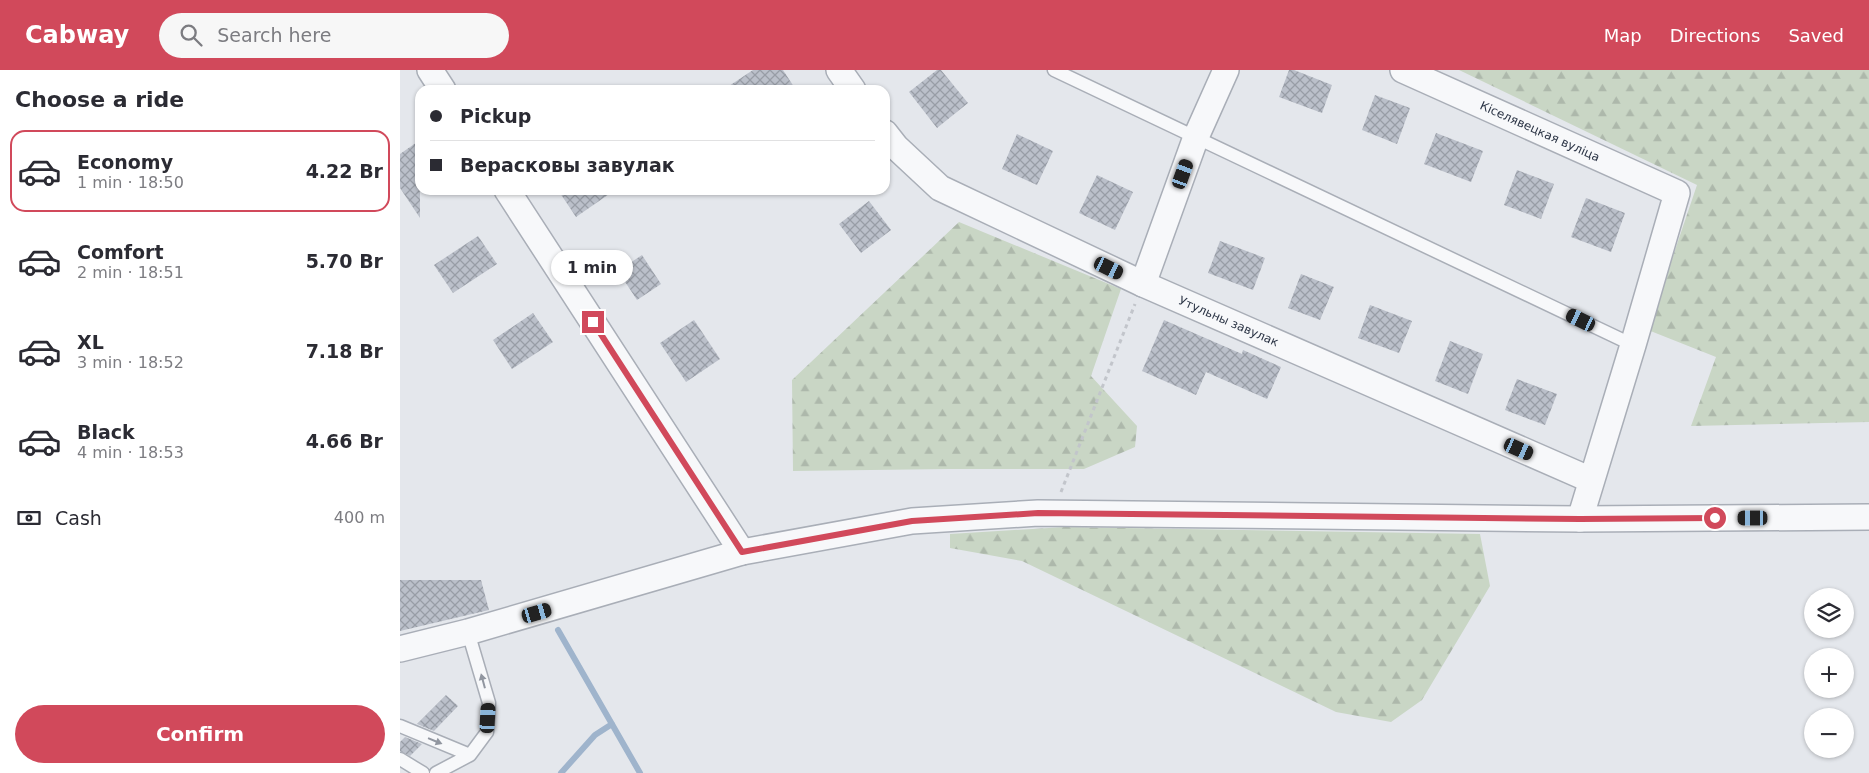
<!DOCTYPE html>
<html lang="en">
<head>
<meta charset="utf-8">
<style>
  :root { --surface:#fff; --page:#f7f7f7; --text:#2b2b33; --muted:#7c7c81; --line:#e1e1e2; --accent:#d1495b }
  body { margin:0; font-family:"DejaVu Sans",sans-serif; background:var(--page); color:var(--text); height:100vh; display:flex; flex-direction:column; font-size:19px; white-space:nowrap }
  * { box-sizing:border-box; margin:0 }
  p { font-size:16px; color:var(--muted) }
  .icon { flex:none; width:28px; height:28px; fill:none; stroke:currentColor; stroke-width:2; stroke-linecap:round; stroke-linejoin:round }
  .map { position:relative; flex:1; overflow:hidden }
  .panel { display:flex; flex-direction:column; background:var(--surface); width:400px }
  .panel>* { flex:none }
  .hud { position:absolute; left:15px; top:15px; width:475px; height:110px; border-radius:15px; box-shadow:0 1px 4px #0004; display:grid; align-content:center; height:110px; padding:0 15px; background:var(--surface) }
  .fabs { position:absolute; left:1404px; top:518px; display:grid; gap:10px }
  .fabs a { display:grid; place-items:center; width:50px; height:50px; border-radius:50%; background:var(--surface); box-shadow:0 1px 4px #0004; font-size:25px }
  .end { position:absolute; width:22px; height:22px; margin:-11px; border:6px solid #d1495b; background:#fff; box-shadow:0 0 0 2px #fff }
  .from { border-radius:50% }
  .bubble { position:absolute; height:35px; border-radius:18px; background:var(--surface); box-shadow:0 1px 4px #0004; font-size:16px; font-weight:800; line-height:35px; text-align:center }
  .car { position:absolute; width:15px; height:30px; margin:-15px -8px; border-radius:6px; box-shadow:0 0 4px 1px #0007; background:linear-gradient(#222 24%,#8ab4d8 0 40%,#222 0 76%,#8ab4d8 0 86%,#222 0) }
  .hud b { display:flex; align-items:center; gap:18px; height:48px; font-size:19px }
  .hud b+b { border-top:1px solid var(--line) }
  .hud i { width:12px; height:12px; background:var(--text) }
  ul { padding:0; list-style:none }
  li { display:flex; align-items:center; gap:15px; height:82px; margin:0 10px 8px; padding:0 5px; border:2px solid transparent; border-radius:15px }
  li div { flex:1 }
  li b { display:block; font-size:19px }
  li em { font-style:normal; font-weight:800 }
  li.active { border-color:var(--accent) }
  li>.icon { width:45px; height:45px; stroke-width:1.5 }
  h2 { padding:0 15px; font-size:22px; line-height:60px }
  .pay { display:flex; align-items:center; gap:12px; height:55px; padding:0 15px; font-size:19px }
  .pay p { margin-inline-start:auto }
  .cta { display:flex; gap:10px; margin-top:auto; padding:10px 15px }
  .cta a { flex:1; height:58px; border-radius:30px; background:var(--accent); color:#fff; font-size:20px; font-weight:800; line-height:58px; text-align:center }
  header { display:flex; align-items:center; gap:30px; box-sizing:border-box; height:70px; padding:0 25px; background:var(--accent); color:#fff }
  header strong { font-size:24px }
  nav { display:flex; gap:28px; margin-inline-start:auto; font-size:18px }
  .search { width:350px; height:45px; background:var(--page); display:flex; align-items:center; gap:12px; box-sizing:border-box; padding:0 18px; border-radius:28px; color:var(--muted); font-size:19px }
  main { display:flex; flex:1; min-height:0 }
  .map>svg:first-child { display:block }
</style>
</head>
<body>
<header>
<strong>Cabway</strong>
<div class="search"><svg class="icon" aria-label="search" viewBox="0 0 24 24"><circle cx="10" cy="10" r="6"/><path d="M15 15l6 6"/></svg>Search here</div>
<nav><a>Map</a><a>Directions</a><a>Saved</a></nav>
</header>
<main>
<section class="panel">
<h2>Choose a ride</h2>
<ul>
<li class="active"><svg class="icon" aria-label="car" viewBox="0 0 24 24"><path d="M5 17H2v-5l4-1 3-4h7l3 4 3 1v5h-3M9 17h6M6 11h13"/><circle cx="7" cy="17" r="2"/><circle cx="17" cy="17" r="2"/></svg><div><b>Economy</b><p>1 min · 18:50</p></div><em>4.22 Br</em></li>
<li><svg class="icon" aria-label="car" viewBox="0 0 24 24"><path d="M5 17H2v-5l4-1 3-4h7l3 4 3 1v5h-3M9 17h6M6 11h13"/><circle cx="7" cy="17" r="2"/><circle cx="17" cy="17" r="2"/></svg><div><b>Comfort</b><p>2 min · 18:51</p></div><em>5.70 Br</em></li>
<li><svg class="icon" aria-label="car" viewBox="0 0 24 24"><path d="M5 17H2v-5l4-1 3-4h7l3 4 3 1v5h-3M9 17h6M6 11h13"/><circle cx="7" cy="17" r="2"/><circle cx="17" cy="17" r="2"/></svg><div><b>XL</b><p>3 min · 18:52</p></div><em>7.18 Br</em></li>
<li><svg class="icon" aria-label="car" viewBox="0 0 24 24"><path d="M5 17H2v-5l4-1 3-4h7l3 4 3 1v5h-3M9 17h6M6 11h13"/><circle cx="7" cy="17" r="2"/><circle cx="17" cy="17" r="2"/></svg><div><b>Black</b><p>4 min · 18:53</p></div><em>4.66 Br</em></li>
</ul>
<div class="pay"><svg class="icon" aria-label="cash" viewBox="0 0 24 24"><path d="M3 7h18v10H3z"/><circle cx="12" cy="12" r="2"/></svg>Cash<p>400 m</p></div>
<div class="cta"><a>Confirm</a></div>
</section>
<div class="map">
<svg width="1469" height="703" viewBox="0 0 1469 703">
  <defs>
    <pattern id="forest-firs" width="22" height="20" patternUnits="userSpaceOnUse" patternTransform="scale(1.25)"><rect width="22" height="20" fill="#c9d6c5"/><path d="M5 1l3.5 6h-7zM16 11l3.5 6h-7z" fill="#adb8ab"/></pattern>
    <pattern id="building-cross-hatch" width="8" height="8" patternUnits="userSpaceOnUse" patternTransform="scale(1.25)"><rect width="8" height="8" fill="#bbc0ca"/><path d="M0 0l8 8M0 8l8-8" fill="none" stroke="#989da6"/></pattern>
  </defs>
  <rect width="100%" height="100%" fill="#e4e7ec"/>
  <path fill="url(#forest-firs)" d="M 1059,0 L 1469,0 L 1469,352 L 1291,356 L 1316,287 L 1248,260 L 1297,115 Z
    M 559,152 L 721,219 L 691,306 L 737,356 L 735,377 L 684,399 L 549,399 L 393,401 L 392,310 Z
    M 665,457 L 1080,464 L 1090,516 L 1022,630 L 991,652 L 936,642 L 622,491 L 550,478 L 550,464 Z"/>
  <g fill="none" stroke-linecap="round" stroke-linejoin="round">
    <path stroke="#9fb4cc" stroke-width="6" d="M 158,560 L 240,703
      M 161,703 L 195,665 L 212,654"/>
  </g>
  <path fill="url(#building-cross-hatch)" d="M 353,0 L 383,0 L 396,20 L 323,20 Z
    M 537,0 L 541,0 L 568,33 L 537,58 L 509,22 Z
    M 889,0 L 894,0 L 932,15 L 922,43 L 879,27 Z
    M 975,25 L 1010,38 L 997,74 L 962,60 Z
    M 1036,63 L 1083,81 L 1071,112 L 1024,94 Z
    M 617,64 L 653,81 L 637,115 L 602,99 Z
    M 20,70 L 20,148 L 0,118 L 0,84 Z
    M 1117,100 L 1154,114 L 1141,149 L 1104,135 Z
    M 697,105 L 733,122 L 715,160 L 679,143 Z
    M 158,120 L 215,120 L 176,147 Z
    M 1186,128 L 1225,143 L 1211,182 L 1171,167 Z
    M 469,131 L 491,160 L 461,183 L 439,154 Z
    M 78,166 L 97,194 L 53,223 L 34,195 Z
    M 820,171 L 865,188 L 853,220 L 808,203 Z
    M 242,185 L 261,214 L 237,230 L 218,201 Z
    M 901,204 L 934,217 L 920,250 L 888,238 Z
    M 970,235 L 1012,251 L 999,283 L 958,268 Z
    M 133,243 L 153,272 L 112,299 L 93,270 Z
    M 294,250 L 320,289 L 286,312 L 260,273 Z
    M 764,250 L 842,284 L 843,280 L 881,297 L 867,329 L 806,302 L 796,325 L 742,301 Z
    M 1050,271 L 1083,284 L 1068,324 L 1035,311 Z
    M 1117,309 L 1157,324 L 1145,355 L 1105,340 Z
    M 0,510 L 81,510 L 89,540 L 0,561 Z
    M 46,625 L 58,636 L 34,661 L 17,654 Z
    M 5,667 L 22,674 L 10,686 L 0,681 L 0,672 Z"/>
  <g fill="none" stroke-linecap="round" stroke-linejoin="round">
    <defs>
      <path id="service" d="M 654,0 L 1233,275
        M 0,656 L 70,685
        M 0,689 L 23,703
        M 36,703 L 70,685 L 87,662 L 89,633 L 68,562"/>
      <g id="minor">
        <path d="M 30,0 L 43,20"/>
        <path d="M 439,0 L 453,20"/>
        <path id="s1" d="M 1003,0 L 1277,123 L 1233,275 L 1180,449"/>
        <path id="s2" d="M 485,63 L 496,77 L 540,118 L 743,214 L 1191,410"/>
        <path d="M 107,120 L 342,482"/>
        <path d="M 743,214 L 796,67 L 826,0"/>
        <path d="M 0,579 L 68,562 L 342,482 L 512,451 L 638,443 L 1180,449 L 1469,447"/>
      </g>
    </defs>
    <use href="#service" stroke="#a9aeb7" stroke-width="15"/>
    <use href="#minor" stroke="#a9aeb7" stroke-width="28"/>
    <path stroke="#c2c5cb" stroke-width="3" stroke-dasharray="4 4" stroke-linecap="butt" d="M 661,422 L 735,234"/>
    <use href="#service" stroke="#f7f8fa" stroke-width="12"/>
    <use href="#minor" stroke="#f7f8fa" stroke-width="25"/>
  </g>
  <defs><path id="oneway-solid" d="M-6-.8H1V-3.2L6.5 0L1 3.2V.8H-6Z" transform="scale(1.25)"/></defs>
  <g fill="#9196a0">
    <use href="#oneway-solid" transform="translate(83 611) rotate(-105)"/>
    <use href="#oneway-solid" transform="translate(35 671) rotate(22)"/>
  </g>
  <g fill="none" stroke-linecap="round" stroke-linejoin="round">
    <path stroke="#d1495b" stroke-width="6" d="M 193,252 L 342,482 L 512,451 L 638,443 L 1180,449 L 1315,448"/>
  </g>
  <g text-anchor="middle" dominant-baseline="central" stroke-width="4.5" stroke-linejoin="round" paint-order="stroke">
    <g font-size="12" fill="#2b3445" stroke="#f4f6f9">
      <text stroke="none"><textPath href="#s1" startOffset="150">Кіселявецкая вуліца</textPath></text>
      <text stroke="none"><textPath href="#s2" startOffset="396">Утульны завулак</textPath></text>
    </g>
  </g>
</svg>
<div class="fabs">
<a><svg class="icon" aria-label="layers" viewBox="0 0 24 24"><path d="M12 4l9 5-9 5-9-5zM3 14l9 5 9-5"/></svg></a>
<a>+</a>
<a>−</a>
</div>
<i class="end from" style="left:1315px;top:448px"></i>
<i class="end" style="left:193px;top:252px"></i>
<div class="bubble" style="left:151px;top:180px;width:82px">1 min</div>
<i class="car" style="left:783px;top:104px;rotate:20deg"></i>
<i class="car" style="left:709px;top:198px;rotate:116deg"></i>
<i class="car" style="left:1181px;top:250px;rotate:296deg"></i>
<i class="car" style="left:1119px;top:379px;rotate:114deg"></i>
<i class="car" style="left:1353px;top:448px;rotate:270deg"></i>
<i class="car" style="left:137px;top:543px;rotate:74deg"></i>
<i class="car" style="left:88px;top:648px;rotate:3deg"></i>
<div class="hud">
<b><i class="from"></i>Pickup</b>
<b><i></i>Верасковы завулак</b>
</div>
</div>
</main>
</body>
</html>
